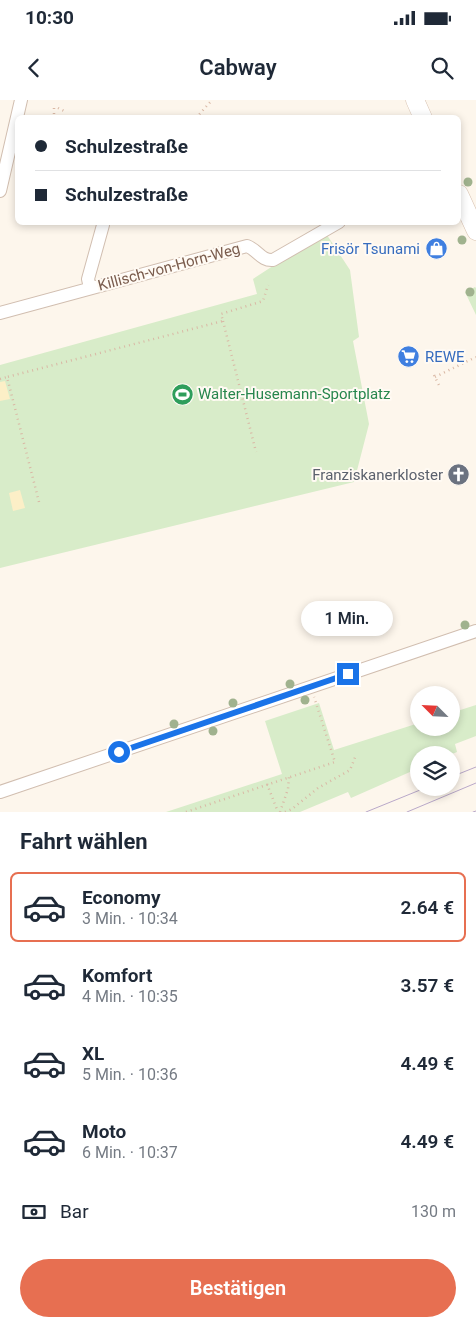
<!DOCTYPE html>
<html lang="de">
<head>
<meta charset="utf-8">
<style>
  :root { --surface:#fff; --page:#f2f2f3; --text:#1f2937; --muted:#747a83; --line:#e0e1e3; --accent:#e76f51 }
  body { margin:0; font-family:Roboto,sans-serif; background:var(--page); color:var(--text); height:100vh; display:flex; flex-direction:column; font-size:19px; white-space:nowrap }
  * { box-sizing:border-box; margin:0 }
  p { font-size:16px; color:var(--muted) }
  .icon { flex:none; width:28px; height:28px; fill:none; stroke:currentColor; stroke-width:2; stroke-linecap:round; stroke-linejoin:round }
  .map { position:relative; height:712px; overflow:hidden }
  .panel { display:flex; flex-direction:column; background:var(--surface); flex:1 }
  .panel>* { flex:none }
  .banner { position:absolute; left:15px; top:15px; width:446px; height:110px; border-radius:8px; box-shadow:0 2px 8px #0003; display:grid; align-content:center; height:110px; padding:0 20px; background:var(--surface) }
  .needle { width:32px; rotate:294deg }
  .fabs { position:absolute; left:410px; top:586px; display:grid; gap:10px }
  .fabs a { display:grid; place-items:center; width:50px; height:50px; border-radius:50%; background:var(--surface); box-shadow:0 2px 8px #0003; font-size:25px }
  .end { position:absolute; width:22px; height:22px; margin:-11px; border:6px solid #1a73e8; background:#fff; box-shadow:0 0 0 2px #fff }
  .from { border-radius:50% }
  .bubble { position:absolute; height:35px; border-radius:18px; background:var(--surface); box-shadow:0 2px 8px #0003; font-size:16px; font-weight:600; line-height:35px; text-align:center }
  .banner b { display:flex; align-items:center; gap:18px; height:48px; font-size:19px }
  .banner b+b { border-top:1px solid var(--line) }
  .banner i { width:12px; height:12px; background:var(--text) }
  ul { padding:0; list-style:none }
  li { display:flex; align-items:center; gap:15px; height:70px; margin:0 10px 8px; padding:0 10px; border:2px solid transparent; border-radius:8px }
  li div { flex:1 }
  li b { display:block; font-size:19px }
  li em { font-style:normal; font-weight:600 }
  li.on { border-color:var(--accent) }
  li>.icon { width:45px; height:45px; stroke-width:1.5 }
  h2 { padding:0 20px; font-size:22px; line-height:60px }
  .pay { display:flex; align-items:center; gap:12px; height:55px; padding:0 20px; font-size:19px }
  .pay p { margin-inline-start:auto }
  .primary-button { display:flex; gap:10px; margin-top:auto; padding:10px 20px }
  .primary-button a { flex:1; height:58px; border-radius:30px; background:var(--accent); color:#fff; font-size:20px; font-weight:600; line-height:58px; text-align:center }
  .status { display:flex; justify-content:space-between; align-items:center; height:35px; padding:0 25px; background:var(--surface); direction:ltr }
  .status svg { height:14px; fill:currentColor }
  header { display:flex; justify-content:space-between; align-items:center; height:65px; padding:0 20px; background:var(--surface); font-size:22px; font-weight:600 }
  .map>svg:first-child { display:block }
</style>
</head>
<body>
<div class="status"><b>10:30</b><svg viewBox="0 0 49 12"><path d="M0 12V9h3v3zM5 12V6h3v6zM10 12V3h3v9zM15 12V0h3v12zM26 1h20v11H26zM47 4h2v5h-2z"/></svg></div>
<header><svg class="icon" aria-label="back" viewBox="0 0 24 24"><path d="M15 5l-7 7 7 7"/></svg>Cabway<svg class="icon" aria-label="search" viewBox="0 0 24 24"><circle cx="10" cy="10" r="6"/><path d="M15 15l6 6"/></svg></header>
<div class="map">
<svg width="476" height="712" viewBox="0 0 476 712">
  <rect width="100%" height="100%" fill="#fdf6ec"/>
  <path fill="#d8ecc9" d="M 325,132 L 350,170 L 359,237 L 353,241 L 369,324 L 354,382 L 0,468 L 0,265 L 257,194 L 253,179 Z
    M 475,187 L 476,188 L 476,215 L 465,192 Z
    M 319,603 L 334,650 L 419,623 L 419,628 L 451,628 L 451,613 L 476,605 L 476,636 L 455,644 L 457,652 L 450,655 L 419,655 L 419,668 L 351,698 L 348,692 L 300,712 L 166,712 L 282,674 L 265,621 Z"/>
  <path fill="#fcefc7" d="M 5,281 L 10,299 L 0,301 L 0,282 Z
    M 20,390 L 25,408 L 13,411 L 9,393 Z"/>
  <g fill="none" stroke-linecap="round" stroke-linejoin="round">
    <defs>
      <path id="street" d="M 0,91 L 21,0
        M 90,188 L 88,179 L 103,125
        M 0,213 L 247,146 C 258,150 261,161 273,160 L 339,122
        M 0,692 L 476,531"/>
      <path id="secondary" d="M 415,0 L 423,18
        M 459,94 L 476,131"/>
    </defs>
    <use href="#street" stroke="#d1beb0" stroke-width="14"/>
    <use href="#secondary" stroke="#d6c0b0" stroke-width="19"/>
    <path stroke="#d9b8a5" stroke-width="2.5" stroke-dasharray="1 4" stroke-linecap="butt" d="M 54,8 L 54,18
      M 58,8 L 66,12
      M 196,18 L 212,0
      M 223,221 L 256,352
      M 434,275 L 439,285
      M 435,277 L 476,257
      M 0,279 L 7,277
      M 39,402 L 7,277 L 223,221 L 221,214 L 263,201 L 268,185
      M 267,684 L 278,712
      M 186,712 L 335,662 L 314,597
      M 280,712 L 288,689 L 289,677
      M 285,712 L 292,709 L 318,688 L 350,670 L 356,655"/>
    <use href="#street" stroke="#fff" stroke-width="12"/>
    <use href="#secondary" stroke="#fff" stroke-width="18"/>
    <path stroke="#b9a8c9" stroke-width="1" d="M 451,677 L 476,667
      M 366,712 L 425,688
      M 407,712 L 476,683
      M 473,712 L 476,711"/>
  </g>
  <g fill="#a0b28e">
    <circle cx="468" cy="82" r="4.5"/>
    <circle cx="462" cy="140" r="4.5"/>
    <circle cx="470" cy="192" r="4.5"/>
    <circle cx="465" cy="525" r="4.5"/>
    <circle cx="290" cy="584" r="4.5"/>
    <circle cx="305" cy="600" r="4.5"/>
    <circle cx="233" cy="603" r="4.5"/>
    <circle cx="174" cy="624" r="4.5"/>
    <circle cx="213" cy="631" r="4.5"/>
  </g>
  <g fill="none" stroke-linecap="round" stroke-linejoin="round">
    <path stroke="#1a73e8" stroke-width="6" d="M 119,652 L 348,574"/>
  </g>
  <defs>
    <symbol id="shop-disc" viewBox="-11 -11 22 22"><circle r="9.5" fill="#3f7fe0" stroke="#fffaf3"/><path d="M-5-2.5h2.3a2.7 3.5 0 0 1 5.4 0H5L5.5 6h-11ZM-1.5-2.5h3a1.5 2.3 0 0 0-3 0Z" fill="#fff"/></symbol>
    <symbol id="supermarket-disc" viewBox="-11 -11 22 22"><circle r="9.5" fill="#3f7fe0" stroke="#fffaf3"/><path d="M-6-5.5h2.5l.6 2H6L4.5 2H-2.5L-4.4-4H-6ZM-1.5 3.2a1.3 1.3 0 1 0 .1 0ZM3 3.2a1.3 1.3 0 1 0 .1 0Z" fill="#fff"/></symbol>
    <symbol id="stadium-disc" viewBox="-11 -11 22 22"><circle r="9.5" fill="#2e9e5b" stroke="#fffaf3"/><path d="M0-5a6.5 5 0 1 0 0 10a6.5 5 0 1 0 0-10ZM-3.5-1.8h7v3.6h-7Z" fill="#fff"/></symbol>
    <symbol id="church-disc" viewBox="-11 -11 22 22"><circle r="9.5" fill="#6b7280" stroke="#fffaf3"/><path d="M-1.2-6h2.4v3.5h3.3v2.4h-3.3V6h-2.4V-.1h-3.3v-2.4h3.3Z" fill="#fff"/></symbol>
  </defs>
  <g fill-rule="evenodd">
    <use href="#shop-disc" x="424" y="136" width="25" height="25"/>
    <use href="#supermarket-disc" x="396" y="244" width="25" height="25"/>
    <use href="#stadium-disc" x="170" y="282" width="25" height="25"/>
    <use href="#church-disc" x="446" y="362" width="25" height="25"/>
  </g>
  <g text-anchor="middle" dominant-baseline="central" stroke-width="4" stroke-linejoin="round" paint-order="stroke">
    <g font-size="15" fill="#366cbe" stroke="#fffaf3" text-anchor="end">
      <text x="420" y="149">Frisör Tsunami</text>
      <text x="425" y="257" text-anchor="start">REWE</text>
    </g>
    <g font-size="15" fill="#7a5c4d" stroke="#fffaf3">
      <text transform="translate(169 167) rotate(-15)">Killisch-von-Horn-Weg</text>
    </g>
    <g font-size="15" fill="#27864d" stroke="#fffaf3" text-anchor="start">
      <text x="198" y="294">Walter-Husemann-Sportplatz</text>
    </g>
    <g font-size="15" fill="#5b616d" stroke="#fffaf3" text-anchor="end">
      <text x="443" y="375">Franziskanerkloster</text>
    </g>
  </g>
</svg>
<div class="fabs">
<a><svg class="needle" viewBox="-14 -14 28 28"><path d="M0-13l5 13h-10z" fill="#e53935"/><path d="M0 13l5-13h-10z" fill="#747a83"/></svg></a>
<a><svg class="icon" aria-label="layers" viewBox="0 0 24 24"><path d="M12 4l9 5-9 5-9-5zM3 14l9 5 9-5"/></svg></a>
</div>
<i class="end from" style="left:119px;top:652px"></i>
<i class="end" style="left:348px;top:574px"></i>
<div class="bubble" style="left:301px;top:501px;width:92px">1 Min.</div>
<div class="banner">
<b><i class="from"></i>Schulzestraße</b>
<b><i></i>Schulzestraße</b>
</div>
</div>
<section class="panel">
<h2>Fahrt wählen</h2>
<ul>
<li class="on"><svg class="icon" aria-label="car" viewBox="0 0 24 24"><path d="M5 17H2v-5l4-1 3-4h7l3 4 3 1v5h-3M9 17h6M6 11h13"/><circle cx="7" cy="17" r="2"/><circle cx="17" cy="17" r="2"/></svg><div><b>Economy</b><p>3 Min. · 10:34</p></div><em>2.64 €</em></li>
<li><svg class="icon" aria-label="car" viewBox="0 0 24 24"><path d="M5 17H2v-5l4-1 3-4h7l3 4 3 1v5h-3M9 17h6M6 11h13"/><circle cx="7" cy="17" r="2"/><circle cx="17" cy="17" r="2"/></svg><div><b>Komfort</b><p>4 Min. · 10:35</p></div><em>3.57 €</em></li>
<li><svg class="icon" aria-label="car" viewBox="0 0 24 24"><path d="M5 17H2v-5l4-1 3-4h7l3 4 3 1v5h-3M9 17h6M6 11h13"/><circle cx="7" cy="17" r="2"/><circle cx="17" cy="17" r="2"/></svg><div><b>XL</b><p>5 Min. · 10:36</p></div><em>4.49 €</em></li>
<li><svg class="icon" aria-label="car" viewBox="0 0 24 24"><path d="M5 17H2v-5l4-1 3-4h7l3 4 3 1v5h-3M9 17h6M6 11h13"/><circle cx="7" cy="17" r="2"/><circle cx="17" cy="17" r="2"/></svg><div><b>Moto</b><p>6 Min. · 10:37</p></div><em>4.49 €</em></li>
</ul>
<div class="pay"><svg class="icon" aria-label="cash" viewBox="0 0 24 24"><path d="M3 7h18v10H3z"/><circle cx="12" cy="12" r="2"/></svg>Bar<p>130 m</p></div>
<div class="primary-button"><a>Bestätigen</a></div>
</section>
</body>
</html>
